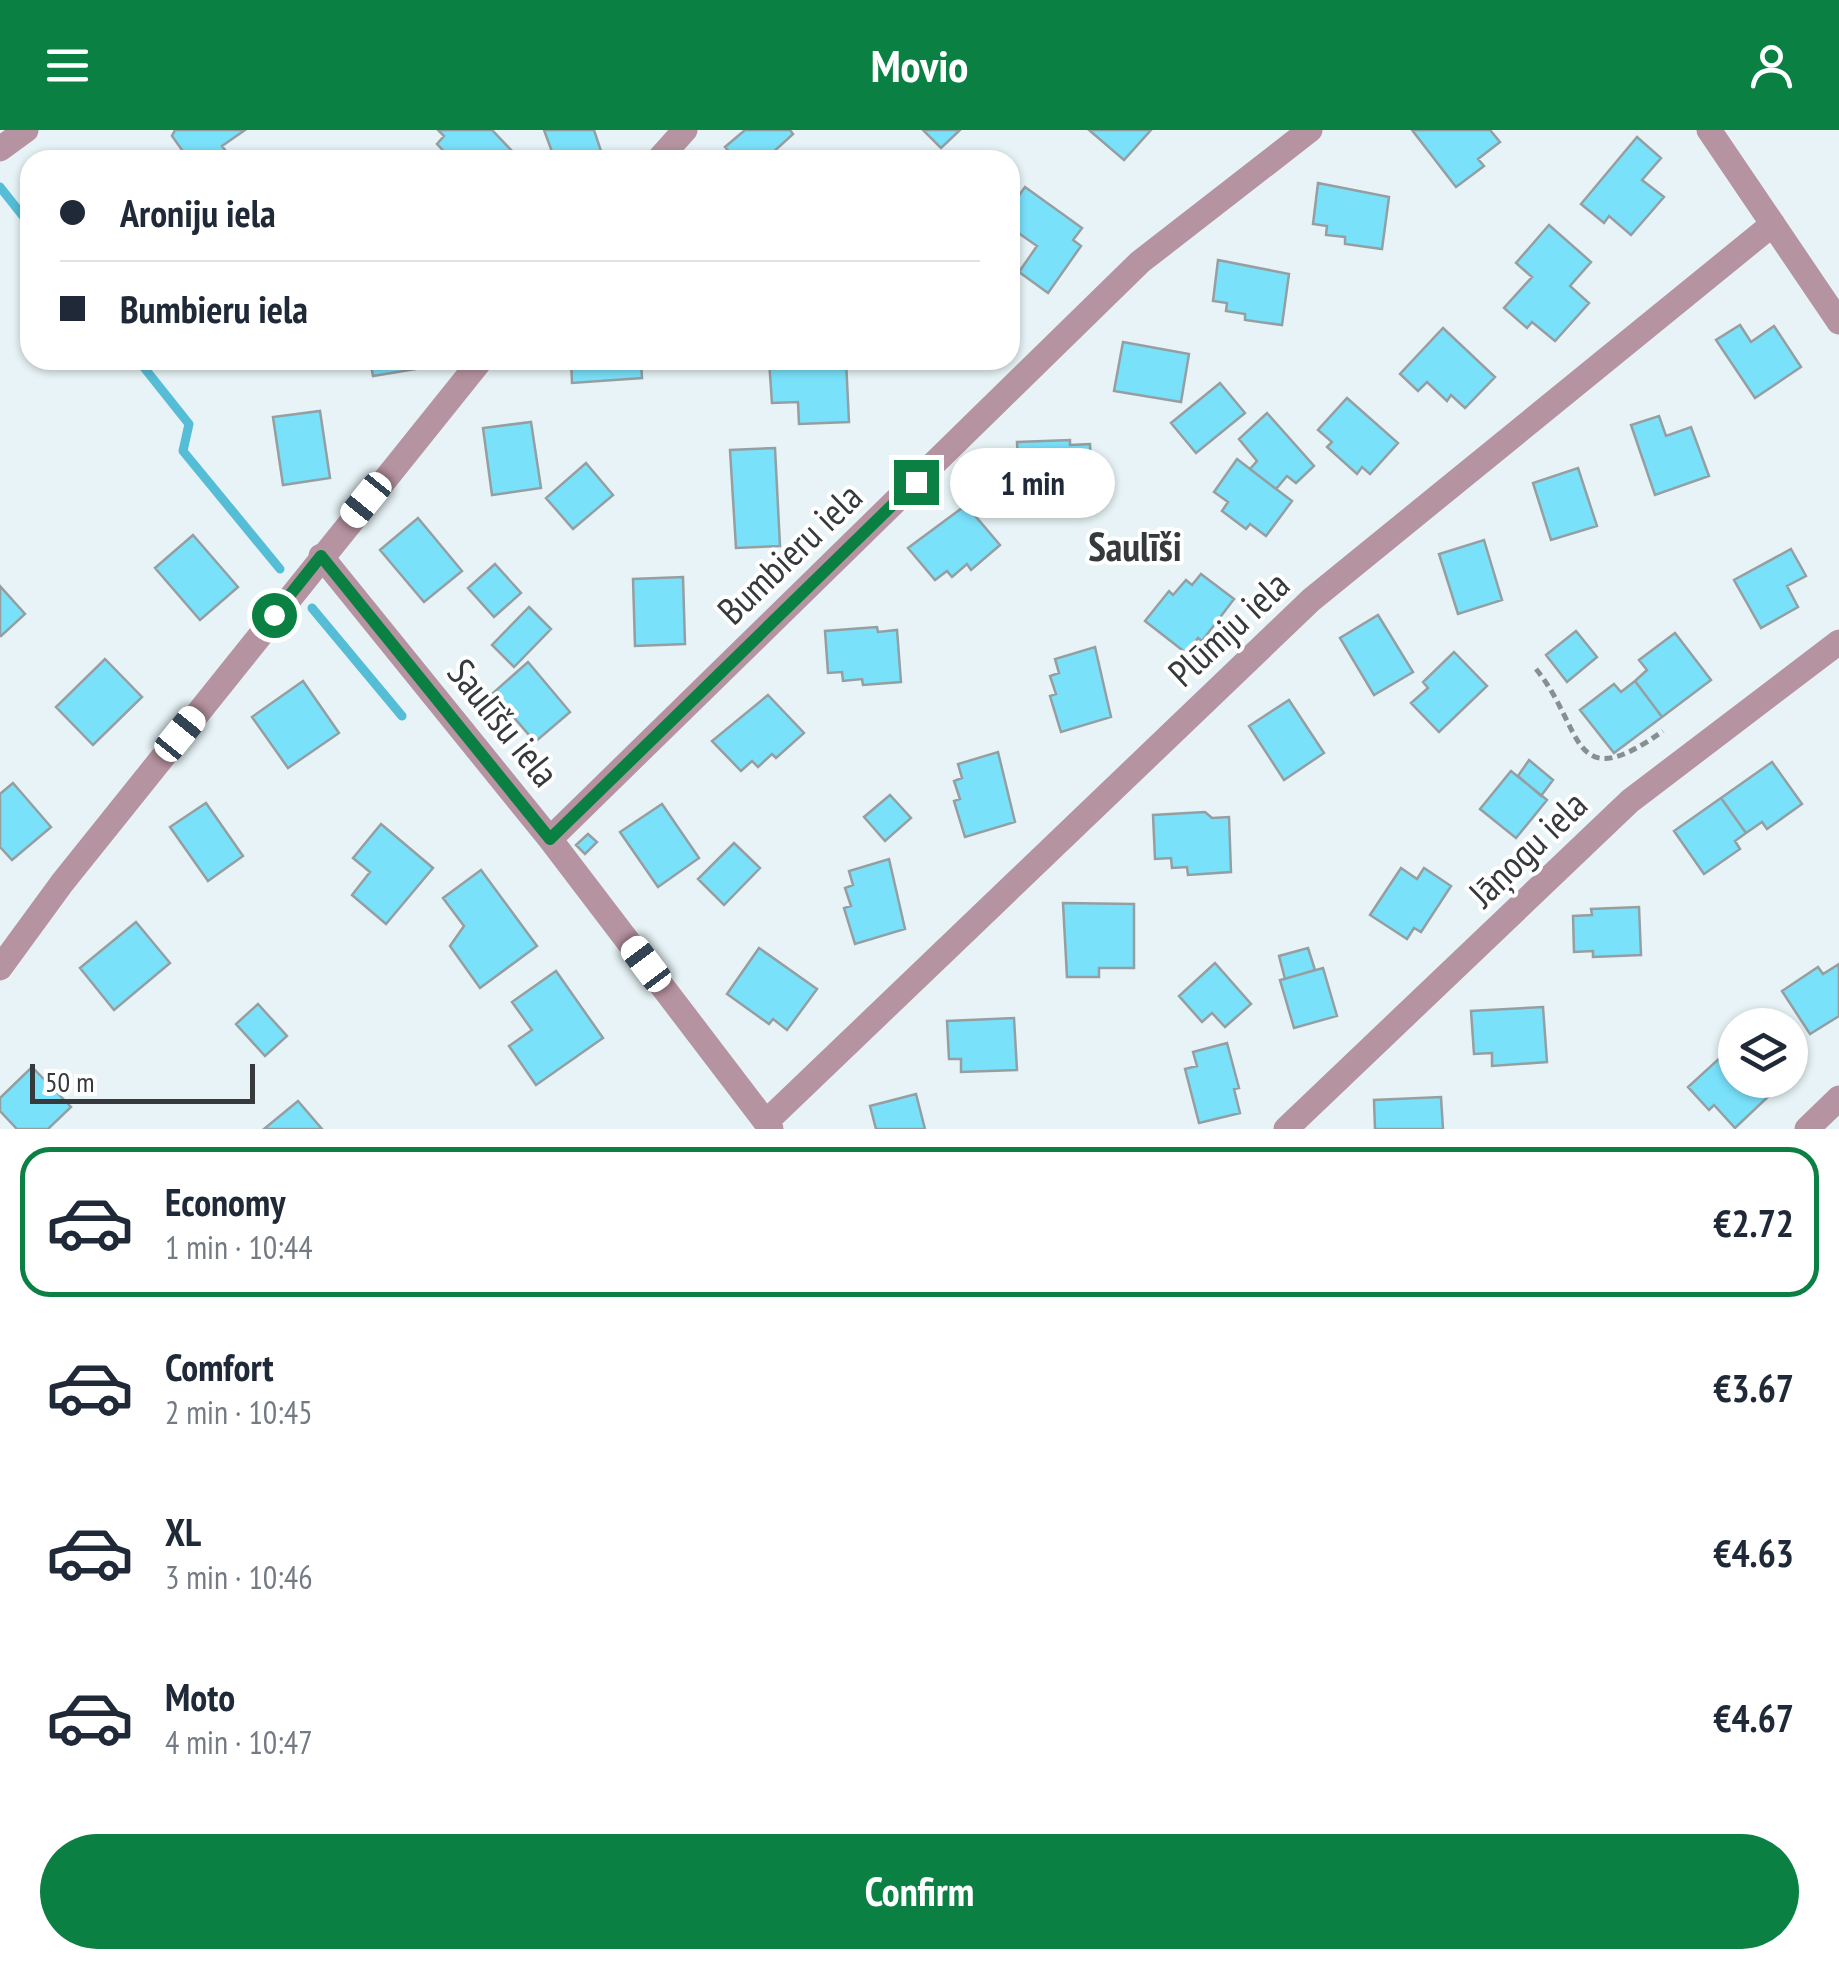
<!DOCTYPE html>
<html lang="en">
<head>
<meta charset="utf-8">
<style>
  :root { --surface:#fff; --page:#f2f2f3; --text:#1f2937; --muted:#747a83; --line:#e0e1e3; --accent:#0b8043 }
  body { margin:0; font-family:"PT Sans Narrow",sans-serif; background:var(--page); color:var(--text); height:100vh; display:flex; flex-direction:column; font-size:38px; white-space:nowrap }
  * { box-sizing:border-box; margin:0 }
  p { font-size:32px; color:var(--muted) }
  .icon { flex:none; width:55px; height:55px; fill:none; stroke:currentColor; stroke-width:2; stroke-linecap:round; stroke-linejoin:round }
  .map { position:relative; height:999px; overflow:hidden }
  .sheet { display:flex; flex-direction:column; background:var(--surface); flex:1 }
  .sheet>* { flex:none }
  .hud { position:absolute; left:20px; top:20px; width:1000px; height:220px; border-radius:30px; box-shadow:0 2px 8px #0004; display:grid; align-content:center; height:220px; padding:0 40px; background:var(--surface) }
  .fabs { position:absolute; left:1718px; top:878px; display:grid; gap:20px }
  .fabs a { display:grid; place-items:center; width:90px; height:90px; border-radius:50%; background:var(--surface); box-shadow:0 2px 8px #0004; font-size:50px }
  .scale { position:absolute; left:30px; bottom:25px; width:225px; box-sizing:border-box; padding-left:10px; border:5px solid #363a3c; border-top:0; font-size:28px; line-height:35px; white-space:nowrap; color:#363a3c; -webkit-text-stroke:8px #fff; paint-order:stroke }
  .end { position:absolute; width:45px; height:45px; margin:-22px; border:12px solid #0b8043; background:#fff; box-shadow:0 0 0 5px #fff }
  .from { border-radius:50% }
  .bubble { position:absolute; height:70px; border-radius:35px; background:var(--surface); box-shadow:0 2px 8px #0004; font-size:32px; font-weight:600; line-height:70px; text-align:center }
  .car { position:absolute; width:30px; height:60px; margin:-30px -15px; border-radius:12px; box-shadow:0 0 8px 2px #0007; background:linear-gradient(#fff 24%,#345 0 40%,#fff 0 76%,#345 0 86%,#fff 0) }
  .hud b { display:flex; align-items:center; gap:35px; height:95px; font-size:38px }
  .hud b+b { border-top:2px solid var(--line) }
  .hud i { width:25px; height:25px; background:var(--text) }
  ul { padding:18px 0 0; list-style:none }
  li { display:flex; align-items:center; gap:30px; height:150px; margin:0 20px 15px; padding:0 20px; border:5px solid transparent; border-radius:30px }
  li div { flex:1 }
  li b { display:block; font-size:38px }
  li em { font-style:normal; font-weight:600 }
  li.on { border-color:var(--accent) }
  li>.icon { width:90px; height:90px; stroke-width:1.5 }
  .action { display:flex; gap:20px; margin-top:auto; padding:20px 40px }
  .action a { flex:1; height:115px; border-radius:60px; background:var(--accent); color:#fff; font-size:40px; font-weight:600; line-height:115px; text-align:center }
  header { display:flex; justify-content:space-between; align-items:center; height:130px; padding:0 40px; background:var(--accent); color:#fff; font-size:45px; font-weight:600 }
  .map>svg:first-child { display:block }
</style>
</head>
<body>
<header><svg class="icon" aria-label="menu" viewBox="0 0 24 24"><path d="M4 6h16M4 12h16M4 18h16"/></svg>Movio<svg class="icon" aria-label="person" viewBox="0 0 24 24"><circle cx="12" cy="8" r="4"/><path d="M4 21q1-7 8-7t8 7"/></svg></header>
<div class="map">
<svg width="1839" height="999" viewBox="0 0 1839 999">
  <rect width="100%" height="100%" fill="#e7f3f6"/>
  <g fill="none" stroke-linecap="round" stroke-linejoin="round">
    <path stroke="#55bdd6" stroke-width="9" d="M 0,57 L 30,95
      M 138,230 L 189,294 L 183,321 L 280,439
      M 312,478 L 402,586"/>
  </g>
  <path fill="#7ae1fb" stroke="#959fa2" stroke-width="2.5" d="M 175,0 L 245,0 L 222,16 L 228,24 L 219,30 L 189,30 L 172,6 Z
    M 438,0 L 492,0 L 514,23 L 507,30 L 452,30 L 437,14 L 444,6 Z
    M 544,0 L 594,0 L 603,27 L 555,30 Z
    M 745,0 L 790,0 L 793,4 L 771,24 L 776,30 L 727,30 L 732,25 L 725,17 Z
    M 923,0 L 960,0 L 941,18 Z
    M 1089,0 L 1151,0 L 1124,30 Z
    M 1412,0 L 1490,0 L 1500,12 L 1478,29 L 1484,36 L 1456,57 Z
    M 1637,7 L 1661,28 L 1642,50 L 1664,67 L 1631,105 L 1609,86 L 1604,93 L 1581,74 Z
    M 1318,53 L 1389,67 L 1382,119 L 1345,114 L 1345,107 L 1326,105 L 1327,96 L 1313,94 Z
    M 1025,57 L 1082,98 L 1073,110 L 1081,116 L 1048,163 L 1019,142 L 1037,116 L 1010,97 L 1010,78 Z
    M 1549,95 L 1591,132 L 1570,156 L 1589,173 L 1555,211 L 1532,192 L 1527,198 L 1504,178 L 1532,147 L 1516,133 Z
    M 1218,130 L 1289,144 L 1282,195 L 1245,190 L 1245,184 L 1226,181 L 1227,173 L 1213,171 Z
    M 1740,195 L 1751,212 L 1774,196 L 1801,237 L 1755,268 L 1716,210 Z
    M 1443,198 L 1495,247 L 1465,278 L 1451,265 L 1447,271 L 1427,252 L 1418,261 L 1400,244 Z
    M 1123,212 L 1189,224 L 1181,272 L 1114,261 Z
    M 370,230 L 420,230 L 422,238 L 373,246 Z
    M 571,230 L 641,230 L 642,248 L 572,253 Z
    M 769,230 L 846,230 L 849,292 L 799,294 L 798,272 L 772,273 Z
    M 1220,253 L 1245,283 L 1196,323 L 1171,293 Z
    M 1347,268 L 1398,313 L 1370,344 L 1362,337 L 1357,344 L 1327,317 L 1332,312 L 1318,300 Z
    M 320,281 L 330,348 L 283,355 L 273,287 Z
    M 1267,283 L 1314,336 L 1296,353 L 1287,346 L 1276,359 L 1250,339 L 1257,331 L 1239,309 Z
    M 1659,286 L 1666,306 L 1691,297 L 1709,346 L 1655,365 L 1631,295 Z
    M 531,292 L 541,358 L 492,365 L 483,298 Z
    M 1070,310 L 1070,315 L 1090,314 L 1092,366 L 1054,367 L 1053,361 L 1034,362 L 1034,353 L 1019,354 L 1017,312 Z
    M 775,318 L 780,416 L 736,418 L 730,320 Z
    M 1237,329 L 1292,371 L 1266,406 L 1250,394 L 1246,399 L 1222,381 L 1228,372 L 1214,362 Z
    M 586,333 L 613,365 L 573,399 L 546,368 Z
    M 1578,338 L 1597,396 L 1551,410 L 1533,353 Z
    M 966,375 L 1000,415 L 971,440 L 967,434 L 952,447 L 947,441 L 935,450 L 908,418 Z
    M 418,388 L 462,441 L 424,472 L 380,420 Z
    M 193,405 L 238,457 L 200,490 L 155,438 Z
    M 1484,410 L 1502,470 L 1458,484 L 1439,424 Z
    M 1791,419 L 1806,446 L 1787,456 L 1798,477 L 1761,498 L 1734,450 Z
    M 495,434 L 521,463 L 494,487 L 468,458 Z
    M 1201,444 L 1234,469 L 1202,511 L 1198,508 L 1186,523 L 1145,491 L 1169,461 L 1173,465 L 1186,450 L 1192,455 Z
    M 683,447 L 685,514 L 635,516 L 633,449 Z
    M 0,456 L 25,484 L 1,506 L 0,505 Z
    M 529,477 L 551,499 L 514,537 L 492,515 Z
    M 1378,485 L 1413,542 L 1374,565 L 1340,508 Z
    M 877,497 L 878,502 L 897,500 L 901,552 L 863,555 L 862,549 L 843,551 L 842,542 L 828,543 L 825,501 Z
    M 1576,501 L 1597,527 L 1567,552 L 1546,525 Z
    M 1675,503 L 1711,550 L 1662,587 L 1635,551 L 1647,540 L 1639,530 Z
    M 1095,517 L 1111,587 L 1061,602 L 1050,566 L 1056,564 L 1050,546 L 1059,543 L 1055,529 Z
    M 1454,522 L 1487,556 L 1439,602 L 1411,573 L 1428,558 L 1423,552 Z
    M 105,529 L 142,567 L 93,615 L 56,577 Z
    M 528,532 L 570,582 L 535,612 L 493,563 Z
    M 303,551 L 339,603 L 288,638 L 252,587 Z
    M 1635,551 L 1662,587 L 1614,623 L 1580,580 L 1614,554 L 1621,562 Z
    M 768,565 L 804,603 L 776,628 L 772,624 L 758,637 L 752,631 L 741,641 L 712,611 Z
    M 1289,570 L 1324,623 L 1284,650 L 1249,596 Z
    M 998,622 L 1015,692 L 965,707 L 954,671 L 960,669 L 954,651 L 962,648 L 958,634 Z
    M 1529,630 L 1553,650 L 1541,666 L 1518,646 Z
    M 1772,632 L 1802,674 L 1767,699 L 1762,692 L 1746,703 L 1721,668 Z
    M 1511,641 L 1547,670 L 1516,708 L 1480,679 Z
    M 13,653 L 51,697 L 12,730 L 0,717 L 0,664 Z
    M 890,665 L 911,688 L 885,711 L 864,687 Z
    M 1721,668 L 1746,703 L 1735,711 L 1740,719 L 1704,744 L 1674,701 Z
    M 206,673 L 243,726 L 208,751 L 170,697 Z
    M 662,674 L 699,728 L 658,757 L 620,702 Z
    M 1205,682 L 1212,688 L 1229,687 L 1231,742 L 1188,745 L 1187,737 L 1172,738 L 1171,728 L 1155,729 L 1153,685 Z
    M 381,694 L 433,738 L 386,794 L 352,765 L 370,742 L 353,728 Z
    M 588,704 L 597,712 L 585,724 L 576,715 Z
    M 734,713 L 760,738 L 724,775 L 698,749 Z
    M 889,729 L 905,799 L 855,814 L 844,778 L 851,776 L 845,758 L 853,755 L 849,741 Z
    M 1401,738 L 1417,749 L 1424,738 L 1451,756 L 1421,802 L 1414,798 L 1407,809 L 1370,785 Z
    M 481,740 L 537,816 L 480,858 L 450,816 L 464,796 L 443,768 Z
    M 1063,773 L 1134,774 L 1134,838 L 1099,838 L 1099,847 L 1067,847 Z
    M 1639,777 L 1641,825 L 1593,827 L 1593,821 L 1574,822 L 1573,786 L 1592,785 L 1591,779 Z
    M 136,792 L 170,833 L 114,880 L 80,838 Z
    M 759,818 L 817,859 L 787,900 L 773,889 L 769,894 L 727,864 Z
    M 1308,818 L 1315,840 L 1285,849 L 1279,826 Z
    M 1215,833 L 1251,874 L 1225,897 L 1212,883 L 1202,892 L 1179,866 Z
    M 1839,834 L 1839,886 L 1810,904 L 1782,861 L 1818,837 L 1823,844 Z
    M 1323,838 L 1337,886 L 1294,898 L 1280,850 Z
    M 556,841 L 603,908 L 536,955 L 509,916 L 532,900 L 512,872 Z
    M 258,874 L 287,906 L 265,926 L 236,894 Z
    M 1543,877 L 1547,932 L 1492,936 L 1492,923 L 1474,924 L 1471,881 Z
    M 1014,888 L 1017,940 L 961,942 L 961,929 L 949,929 L 947,891 Z
    M 1227,913 L 1239,958 L 1234,959 L 1240,983 L 1199,993 L 1185,939 L 1197,936 L 1193,922 Z
    M 1735,914 L 1735,950 L 1758,950 L 1771,964 L 1735,998 L 1714,975 L 1709,980 L 1688,957 Z
    M 32,937 L 71,977 L 48,999 L 17,999 L 0,981 L 0,968 Z
    M 916,964 L 925,999 L 876,999 L 870,976 Z
    M 1441,967 L 1443,999 L 1375,999 L 1374,970 Z
    M 298,971 L 322,999 L 264,999 Z"/>
  <g fill="none" stroke-linecap="round" stroke-linejoin="round">
    <path stroke="#888f92" stroke-width="5" stroke-dasharray="8 5" stroke-linecap="butt" d="M 1536,539 C 1585,599 1569,668 1663,601"/>
    <path stroke="#b693a0" stroke-width="25" d="M 1709,0 L 1839,192
      M 0,19 L 26,0
      M 658,30 L 685,0
      M 321,426 L 550,709 L 771,999
      M 550,709 L 1140,132 L 1310,0
      M 0,838 L 62,753 L 481,230
      M 766,992 L 1311,470 L 1773,94
      M 1286,999 L 1630,671 L 1839,512
      M 1807,999 L 1839,968"/>
  </g>
  <g fill="none" stroke-linecap="round" stroke-linejoin="round">
    <path stroke="#0b8043" stroke-width="12" d="M 274,485 L 321,426 L 550,709 L 916,352"/>
  </g>
  <g text-anchor="middle" dominant-baseline="central" stroke-width="8" stroke-linejoin="round" paint-order="stroke">
    <g font-size="38" fill="#363a3c" stroke="#fff">
      <text transform="translate(789 423) rotate(-44)">Bumbieru iela</text>
      <text transform="translate(1228 498) rotate(-43)">Plūmju iela</text>
      <text transform="translate(504 592) rotate(51)">Saulīšu iela</text>
      <text transform="translate(1527 718) rotate(-44)">Jāņogu iela</text>
    </g>
    <g font-size="40" font-weight="bold" fill="#363a3c" stroke="#fff">
      <text x="1135" y="416">Saulīši</text>
    </g>
  </g>
</svg>
<div class="fabs">
<a><svg class="icon" aria-label="layers" viewBox="0 0 24 24"><path d="M12 4l9 5-9 5-9-5zM3 14l9 5 9-5"/></svg></a>
</div>
<div class="scale">50 m</div>
<i class="end from" style="left:274px;top:485px"></i>
<i class="end" style="left:916px;top:352px"></i>
<div class="bubble" style="left:950px;top:318px;width:165px">1 min</div>
<i class="car" style="left:366px;top:370px;rotate:219deg"></i>
<i class="car" style="left:180px;top:604px;rotate:39deg"></i>
<i class="car" style="left:646px;top:834px;rotate:323deg"></i>
<div class="hud">
<b><i class="from"></i>Aroniju iela</b>
<b><i></i>Bumbieru iela</b>
</div>
</div>
<section class="sheet">
<ul>
<li class="on"><svg class="icon" aria-label="car" viewBox="0 0 24 24"><path d="M5 17H2v-5l4-1 3-4h7l3 4 3 1v5h-3M9 17h6M6 11h13"/><circle cx="7" cy="17" r="2"/><circle cx="17" cy="17" r="2"/></svg><div><b>Economy</b><p>1 min · 10:44</p></div><em>€2.72</em></li>
<li><svg class="icon" aria-label="car" viewBox="0 0 24 24"><path d="M5 17H2v-5l4-1 3-4h7l3 4 3 1v5h-3M9 17h6M6 11h13"/><circle cx="7" cy="17" r="2"/><circle cx="17" cy="17" r="2"/></svg><div><b>Comfort</b><p>2 min · 10:45</p></div><em>€3.67</em></li>
<li><svg class="icon" aria-label="car" viewBox="0 0 24 24"><path d="M5 17H2v-5l4-1 3-4h7l3 4 3 1v5h-3M9 17h6M6 11h13"/><circle cx="7" cy="17" r="2"/><circle cx="17" cy="17" r="2"/></svg><div><b>XL</b><p>3 min · 10:46</p></div><em>€4.63</em></li>
<li><svg class="icon" aria-label="car" viewBox="0 0 24 24"><path d="M5 17H2v-5l4-1 3-4h7l3 4 3 1v5h-3M9 17h6M6 11h13"/><circle cx="7" cy="17" r="2"/><circle cx="17" cy="17" r="2"/></svg><div><b>Moto</b><p>4 min · 10:47</p></div><em>€4.67</em></li>
</ul>
<div class="action"><a>Confirm</a></div>
</section>
</body>
</html>
